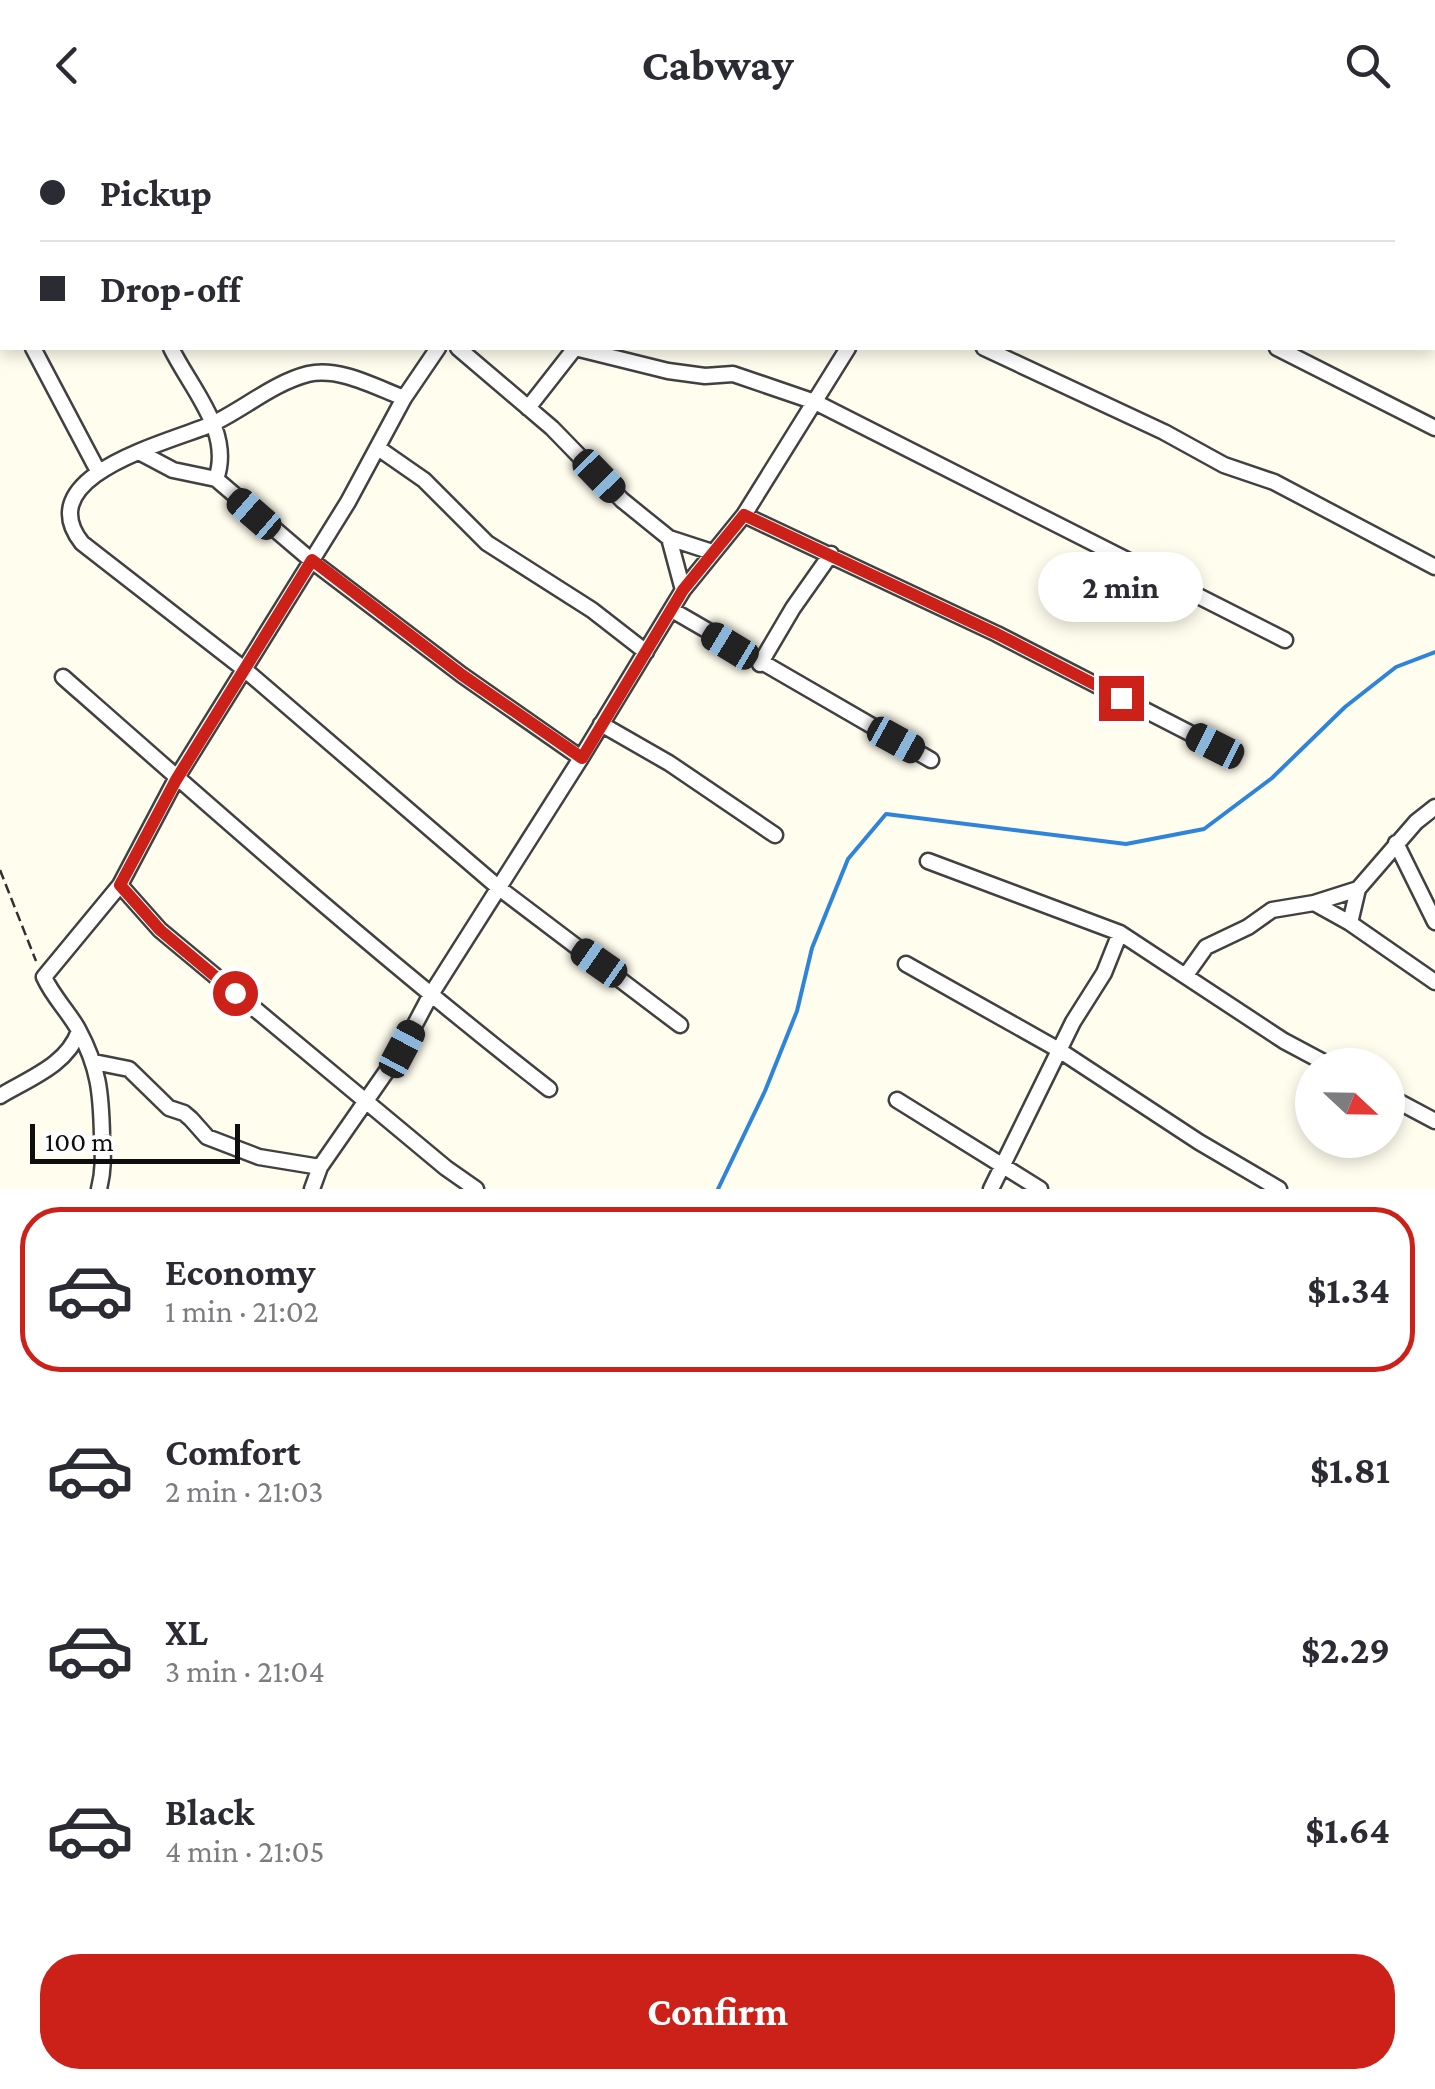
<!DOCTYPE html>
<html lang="en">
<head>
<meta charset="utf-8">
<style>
  :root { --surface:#fff; --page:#f7f7f7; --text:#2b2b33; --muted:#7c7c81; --line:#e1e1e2; --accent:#cc2118 }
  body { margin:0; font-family:"Crimson Pro",serif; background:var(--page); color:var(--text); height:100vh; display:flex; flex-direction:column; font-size:38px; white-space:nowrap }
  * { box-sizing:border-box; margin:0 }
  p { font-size:32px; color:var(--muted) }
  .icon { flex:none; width:55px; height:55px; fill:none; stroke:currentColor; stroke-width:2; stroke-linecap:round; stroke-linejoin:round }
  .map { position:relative; height:1059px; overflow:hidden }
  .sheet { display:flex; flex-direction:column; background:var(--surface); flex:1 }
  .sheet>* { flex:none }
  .top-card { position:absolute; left:0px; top:0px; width:1435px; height:220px; box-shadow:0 5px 15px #0003; display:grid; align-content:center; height:220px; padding:0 40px; background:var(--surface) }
  .needle { width:65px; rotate:112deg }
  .controls { position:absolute; left:1295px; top:918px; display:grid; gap:20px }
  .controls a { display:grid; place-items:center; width:110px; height:110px; border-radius:50%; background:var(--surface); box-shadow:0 5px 15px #0003; font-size:50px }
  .scale { position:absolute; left:30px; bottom:25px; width:210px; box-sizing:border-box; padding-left:10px; border:5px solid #0e0e0e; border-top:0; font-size:28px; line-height:35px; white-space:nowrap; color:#0e0e0e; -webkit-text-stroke:8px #fff; paint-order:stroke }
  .end { position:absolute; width:45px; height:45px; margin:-22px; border:12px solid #cc2118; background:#fff; box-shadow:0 0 0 5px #fff }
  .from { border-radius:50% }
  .bubble { position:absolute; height:70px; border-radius:35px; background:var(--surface); box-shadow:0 5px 15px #0003; font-size:32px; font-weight:700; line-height:70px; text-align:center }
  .car { position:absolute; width:30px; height:60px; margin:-30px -15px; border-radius:12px; box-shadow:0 0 8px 2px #0007; background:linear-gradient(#222 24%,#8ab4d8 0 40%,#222 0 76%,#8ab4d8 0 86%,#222 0) }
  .top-card b { display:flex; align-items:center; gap:35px; height:95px; font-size:38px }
  .top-card b+b { border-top:2px solid var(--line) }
  .top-card i { width:25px; height:25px; background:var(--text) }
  ul { padding:18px 0 0; list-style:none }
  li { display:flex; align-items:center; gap:30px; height:165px; margin:0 20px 15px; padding:0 20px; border:5px solid transparent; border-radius:40px }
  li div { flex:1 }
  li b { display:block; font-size:38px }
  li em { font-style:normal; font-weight:700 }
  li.on { border-color:var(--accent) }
  li>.icon { width:90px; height:90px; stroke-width:1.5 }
  .cta { display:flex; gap:20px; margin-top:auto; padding:20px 40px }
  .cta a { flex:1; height:115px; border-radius:40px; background:var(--accent); color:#fff; font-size:40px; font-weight:700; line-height:115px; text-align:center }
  header { display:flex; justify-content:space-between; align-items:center; height:130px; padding:0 40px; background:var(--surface); font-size:45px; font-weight:700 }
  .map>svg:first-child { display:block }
</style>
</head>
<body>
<header><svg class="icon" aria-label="back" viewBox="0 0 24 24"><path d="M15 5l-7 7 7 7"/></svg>Cabway<svg class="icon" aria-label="search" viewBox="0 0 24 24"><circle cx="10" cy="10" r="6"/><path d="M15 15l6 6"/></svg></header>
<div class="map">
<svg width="1435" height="1059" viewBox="0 0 1435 1059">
  <rect width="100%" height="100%" fill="#fffdee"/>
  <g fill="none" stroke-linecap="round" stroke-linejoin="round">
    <path stroke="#2d84da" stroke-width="4" d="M 718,1059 L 765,961 L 797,881 L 812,818 L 848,729 L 886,684 L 1126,714 L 1204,699 L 1272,648 L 1345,577 L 1396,537 L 1435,522"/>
    <defs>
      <path id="street" d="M 217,0 L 220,2
        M 1129,0 L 1134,2
        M 95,2 L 101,0
        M 306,2 L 307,0
        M 451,2 L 453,0
        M 565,2 L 567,0
        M 710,2 L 712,0
        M 973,2 L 975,0
        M 0,37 L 2,36
        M 0,145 L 2,150
        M 1432,154 L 1435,155
        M 33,218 L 98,341
        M 171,218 C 191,259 233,302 216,349 L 312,431 L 462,545 L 581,628
        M 458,218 L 552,298 L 622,370 L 669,408 L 712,422
        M 575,218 L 668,241 L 705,246 L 733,244 L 815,272 L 1285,510
        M 984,218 L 1164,302 L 1224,335 L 1274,352 L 1435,437
        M 1277,218 L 1435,298
        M 404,268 C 375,257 340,237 308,244 C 273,253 244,279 212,294 C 171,312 28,345 82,413 L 244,539 L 499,758 L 680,895
        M 528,278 L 575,218
        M 378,318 L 424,350 L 487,413 L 592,480 L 646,522
        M 139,322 L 173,340 L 216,349
        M 744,385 L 997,504 L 1215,616
        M 669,408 L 683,460
        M 672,480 L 931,630
        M 760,534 L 793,478 L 831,424
        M 63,547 C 223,688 381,828 549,959
        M 601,594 L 669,633 L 775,705
        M 1396,713 L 1435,792
        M 928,731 L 1120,803 L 1284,911 L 1329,935
        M 120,755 L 160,800 L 446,1038 L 476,1059
        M 1314,773 L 1358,759
        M 1350,793 L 1358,759 L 1416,692 L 1435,677
        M 906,834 L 1059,920 L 1199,1012 L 1279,1059
        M 1186,845 L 1206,817 L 1248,797 L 1272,780 L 1314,773 L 1350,793 L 1435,852
        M 94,932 L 129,939 L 169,978 L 184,983 L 191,989 L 207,1007 L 259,1027 L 320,1037
        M 0,966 C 30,948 67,935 79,901
        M 1388,966 L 1435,991
        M 897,970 L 1040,1059
        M 99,1059 C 104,1039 103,1025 102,1005 C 101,963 99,938 78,899 C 68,881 53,867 44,847 L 120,755 L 176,649 L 348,372 L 404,268 L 438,218
        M 312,1059 L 320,1037 L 402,919 L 430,866 L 581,628 L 683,460 L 744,385 L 848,218
        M 991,1059 L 1073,892 L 1104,843 L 1120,803"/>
    </defs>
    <use href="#street" stroke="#414141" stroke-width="19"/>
    <path stroke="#303030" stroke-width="2.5" stroke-dasharray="10 5" stroke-linecap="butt" d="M 0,740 L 36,831"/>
    <use href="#street" stroke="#fff" stroke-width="14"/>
  </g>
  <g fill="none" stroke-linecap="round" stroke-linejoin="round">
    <path stroke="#cc2118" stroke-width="12" d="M 235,863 L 160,800 L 120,755 L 176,650 L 312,430 L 462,545 L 582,628 L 683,460 L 744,385 L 997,504 L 1121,568"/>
  </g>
</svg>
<div class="controls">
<a><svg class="needle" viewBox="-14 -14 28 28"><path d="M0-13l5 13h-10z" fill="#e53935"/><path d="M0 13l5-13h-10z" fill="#7c7c81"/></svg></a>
</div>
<div class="scale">100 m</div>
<i class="end from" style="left:235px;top:863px"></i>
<i class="end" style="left:1121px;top:568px"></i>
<div class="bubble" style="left:1038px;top:422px;width:165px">2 min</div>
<i class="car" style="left:599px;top:346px;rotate:136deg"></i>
<i class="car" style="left:254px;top:384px;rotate:311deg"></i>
<i class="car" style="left:730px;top:516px;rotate:301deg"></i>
<i class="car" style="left:896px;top:610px;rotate:119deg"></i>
<i class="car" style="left:1215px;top:616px;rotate:297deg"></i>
<i class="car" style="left:599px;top:833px;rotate:305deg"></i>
<i class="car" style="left:402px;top:919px;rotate:28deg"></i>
<div class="top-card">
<b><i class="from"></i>Pickup</b>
<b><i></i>Drop-off</b>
</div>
</div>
<section class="sheet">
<ul>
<li class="on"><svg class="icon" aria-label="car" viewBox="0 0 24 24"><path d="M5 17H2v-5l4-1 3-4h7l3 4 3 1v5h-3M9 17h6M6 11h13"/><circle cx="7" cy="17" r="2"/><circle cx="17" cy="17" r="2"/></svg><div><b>Economy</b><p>1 min · 21:02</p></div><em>$1.34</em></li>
<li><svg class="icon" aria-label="car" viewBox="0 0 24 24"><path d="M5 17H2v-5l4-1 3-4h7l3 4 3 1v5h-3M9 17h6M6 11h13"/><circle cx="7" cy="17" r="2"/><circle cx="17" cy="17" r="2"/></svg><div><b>Comfort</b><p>2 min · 21:03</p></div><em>$1.81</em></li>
<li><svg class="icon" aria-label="car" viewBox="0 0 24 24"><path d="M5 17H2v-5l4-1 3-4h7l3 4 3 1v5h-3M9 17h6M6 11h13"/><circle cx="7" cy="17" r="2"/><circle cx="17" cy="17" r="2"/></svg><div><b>XL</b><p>3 min · 21:04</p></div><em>$2.29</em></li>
<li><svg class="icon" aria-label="car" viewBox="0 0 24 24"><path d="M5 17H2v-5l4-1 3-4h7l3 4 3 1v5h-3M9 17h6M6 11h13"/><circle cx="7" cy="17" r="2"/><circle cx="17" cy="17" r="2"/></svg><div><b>Black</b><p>4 min · 21:05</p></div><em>$1.64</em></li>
</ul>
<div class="cta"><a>Confirm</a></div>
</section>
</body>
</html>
